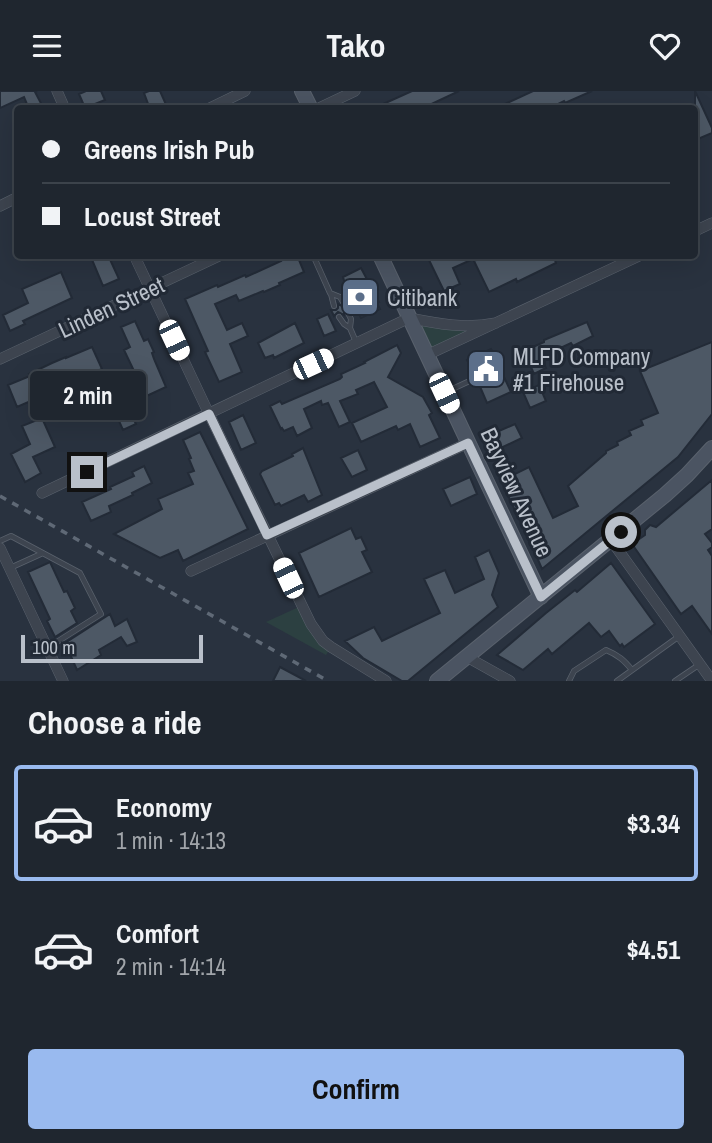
<!DOCTYPE html>
<html lang="en">
<head>
<meta charset="utf-8">
<style>
  :root { --surface:#1f262f; --page:#2c323b; --text:#f1f3f6; --muted:#a1a5aa; --line:#3c434b; --accent:#99baef }
  body { margin:0; font-family:"Archivo Narrow",sans-serif; background:var(--page); color:var(--text); height:100vh; display:flex; flex-direction:column; font-size:26px; white-space:nowrap }
  * { box-sizing:border-box; margin:0 }
  p { font-size:23px; color:var(--muted) }
  .icon { flex:none; width:38px; height:38px; fill:none; stroke:currentColor; stroke-width:2; stroke-linecap:round; stroke-linejoin:round }
  .map { position:relative; height:590px; overflow:hidden }
  .sheet { display:flex; flex-direction:column; background:var(--surface); flex:1 }
  .sheet>* { flex:none }
  .guide { position:absolute; left:14px; top:14px; width:684px; height:154px; border-radius:7px; box-shadow:0 7px 28px #0002,0 0 0 2px var(--line); display:grid; align-content:center; height:154px; padding:0 28px; background:var(--surface) }
  .scale { position:absolute; left:21px; bottom:18px; width:182px; box-sizing:border-box; padding-left:7px; border:4px solid #b9c0ca; border-top:0; font-size:19px; line-height:24px; white-space:nowrap; color:#b9c0ca; -webkit-text-stroke:5px #212935; paint-order:stroke }
  .end { position:absolute; width:32px; height:32px; margin:-16px; border:9px solid #b9c0ca; background:#111; box-shadow:0 0 0 4px #111 }
  .from { border-radius:50% }
  .bubble { position:absolute; height:49px; border-radius:7px; background:var(--surface); box-shadow:0 7px 28px #0002,0 0 0 2px var(--line); font-size:23px; font-weight:700; line-height:49px; text-align:center }
  .car { position:absolute; width:21px; height:42px; margin:-21px -10px; border-radius:9px; box-shadow:0 0 5px 2px #0007; background:linear-gradient(#fff 24%,#345 0 40%,#fff 0 76%,#345 0 86%,#fff 0) }
  .guide b { display:flex; align-items:center; gap:24px; height:66px; font-size:26px }
  .guide b+b { border-top:2px solid var(--line) }
  .guide i { width:18px; height:18px; background:var(--text) }
  ul { padding:0; list-style:none }
  li { display:flex; align-items:center; gap:21px; height:116px; margin:0 14px 10px; padding:0 14px; border:4px solid transparent; border-radius:7px }
  li div { flex:1 }
  li b { display:block; font-size:26px }
  li em { font-style:normal; font-weight:700 }
  li.selected { border-color:var(--accent) }
  li>.icon { width:63px; height:63px; stroke-width:1.5 }
  h2 { padding:0 28px; font-size:32px; line-height:84px }
  .button { display:flex; gap:14px; margin-top:auto; padding:14px 28px }
  .button a { flex:1; height:80px; border-radius:7px; background:var(--accent); color:#111; font-size:28px; font-weight:700; line-height:80px; text-align:center }
  header { display:flex; justify-content:space-between; align-items:center; height:91px; padding:0 28px; background:var(--surface); font-size:32px; font-weight:700 }
  .map>svg:first-child { display:block }
</style>
</head>
<body>
<header><svg class="icon" aria-label="menu" viewBox="0 0 24 24"><path d="M4 6h16M4 12h16M4 18h16"/></svg>Tako<svg class="icon" aria-label="heart" viewBox="0 0 24 24"><path d="M12 20l-8-8c-3-5 5-10 8-4 3-6 11-1 8 4z"/></svg></header>
<div class="map">
<svg width="712" height="590" viewBox="0 0 712 590">
  <rect width="100%" height="100%" fill="#29323f"/>
  <path fill="#2c4041" d="M 409,227 L 481,235 L 427,264 Z
    M 301,515 L 331,556 L 326,564 L 266,531 Z"/>
  <path fill="#4d5865" stroke="#232b37" stroke-width="2" d="M 0,0 L 37,0 L 35,1 L 44,18 L 29,18 L 24,6 L 0,17 Z
    M 86,0 L 101,0 L 105,9 L 85,17 L 79,3 Z
    M 149,0 L 160,0 L 168,18 L 150,18 L 144,2 Z
    M 412,0 L 459,0 L 421,18 L 372,18 Z
    M 533,0 L 592,0 L 565,12 L 564,10 L 548,18 L 494,18 Z
    M 695,0 L 712,37 L 712,42 L 698,48 L 695,41 Z
    M 90,164 L 108,164 L 119,188 L 103,195 Z
    M 278,164 L 297,164 L 304,181 L 279,192 L 280,194 L 264,201 L 263,200 L 239,210 L 236,204 L 215,213 L 227,239 L 242,232 L 248,245 L 230,253 L 242,281 L 219,291 L 205,261 L 208,260 L 185,208 L 217,194 L 218,196 L 245,184 L 246,186 L 281,170 Z
    M 432,164 L 482,164 L 453,177 L 460,193 L 444,200 L 429,169 Z
    M 487,164 L 553,164 L 556,172 L 517,191 L 516,188 L 489,201 L 474,170 Z
    M 361,177 L 379,211 L 377,212 L 380,218 L 361,227 L 357,218 L 352,220 L 349,217 L 344,219 L 344,224 L 338,221 L 334,225 L 331,219 L 336,219 L 338,217 L 338,213 L 344,216 L 348,212 L 343,202 L 347,200 L 343,186 Z
    M 61,181 L 72,207 L 23,230 L 25,233 L 10,240 L 3,224 L 28,212 L 22,198 Z
    M 328,223 L 336,240 L 324,245 L 317,228 Z
    M 135,230 L 144,250 L 148,248 L 154,261 L 152,262 L 154,268 L 166,296 L 127,314 L 136,333 L 123,339 L 110,310 L 123,304 L 117,290 L 135,282 L 124,259 L 130,256 L 121,236 Z
    M 587,231 L 593,245 L 573,255 L 571,252 L 541,266 L 546,277 L 534,283 L 524,260 L 544,251 L 544,249 Z
    M 295,232 L 304,252 L 274,267 L 273,264 L 265,267 L 258,252 Z
    M 712,251 L 712,323 L 678,366 L 542,478 L 523,434 L 522,434 L 501,390 L 529,376 L 553,427 L 578,415 L 568,395 L 606,362 L 606,360 L 618,354 L 617,351 L 631,344 L 629,340 L 643,334 L 641,329 L 658,322 L 640,280 Z
    M 397,254 L 401,262 L 388,286 L 423,306 L 432,322 L 429,324 L 440,347 L 420,356 L 410,333 L 398,339 L 396,335 L 361,351 L 352,332 L 387,316 L 374,291 L 356,299 L 358,303 L 340,310 L 350,331 L 339,336 L 328,312 L 322,314 L 321,310 L 304,318 L 312,337 L 297,345 L 293,336 L 284,340 L 282,337 L 281,338 L 270,315 L 280,310 L 282,313 L 340,288 L 342,286 L 341,283 L 365,272 L 364,271 Z
    M 92,256 L 102,278 L 88,284 L 87,280 L 67,288 L 75,305 L 57,314 L 56,312 L 54,312 L 49,302 L 17,316 L 8,294 L 30,285 L 29,283 L 52,272 L 66,266 L 66,267 Z
    M 491,258 L 511,301 L 487,312 L 478,291 L 481,286 L 478,283 L 474,283 L 467,269 Z
    M 539,294 L 546,310 L 530,317 L 523,301 Z
    M 243,324 L 256,352 L 241,359 L 229,331 Z
    M 42,327 L 55,356 L 33,366 L 41,382 L 25,391 L 11,363 L 30,353 L 22,335 Z
    M 515,333 L 522,347 L 490,362 L 483,347 Z
    M 200,341 L 248,438 L 183,470 L 178,459 L 160,467 L 114,443 L 162,418 L 158,408 L 193,393 L 188,382 L 194,380 L 189,368 L 191,367 L 183,349 Z
    M 303,357 L 322,404 L 308,411 L 304,404 L 281,415 L 279,412 L 275,414 L 260,383 L 262,380 L 293,365 L 292,363 Z
    M 358,359 L 367,379 L 352,386 L 341,367 Z
    M 144,375 L 152,392 L 132,402 L 133,404 L 109,415 L 111,421 L 91,430 L 82,411 L 111,398 L 110,396 L 134,385 L 132,381 Z
    M 470,386 L 477,403 L 451,415 L 443,398 Z
    M 712,389 L 712,438 L 705,443 L 712,452 L 712,456 L 708,459 L 712,465 L 712,543 L 692,515 L 681,523 L 632,453 L 645,444 L 645,439 L 650,434 L 656,436 Z
    M 351,437 L 356,448 L 361,446 L 367,459 L 362,461 L 372,481 L 319,506 L 299,462 Z
    M 489,459 L 499,482 L 492,504 L 498,516 L 408,590 L 402,590 L 363,567 L 345,550 L 374,536 L 382,550 L 440,522 L 424,488 L 445,479 L 455,502 L 484,488 L 475,466 Z
    M 50,471 L 64,501 L 67,500 L 75,517 L 71,520 L 77,532 L 55,546 L 47,530 L 50,528 L 28,481 Z
    M 611,472 L 655,533 L 624,556 L 622,553 L 620,555 L 609,540 L 601,546 L 589,532 L 552,563 L 548,558 L 523,579 L 497,564 L 546,522 L 575,499 L 577,501 Z
    M 110,523 L 115,535 L 127,528 L 137,551 L 127,555 L 121,546 L 99,559 L 101,564 L 77,579 L 65,552 Z
    M 280,576 L 306,590 L 273,590 Z"/>
  <g fill="none" stroke-linecap="round" stroke-linejoin="round">
    <defs>
      <path id="lane" d="M 313,164 L 330,202 L 340,206 L 343,211
        M 331,203 L 334,215
        M 348,222 L 351,228 L 350,237 L 356,251
        M 339,226 L 344,233 L 350,237
        M 448,300 L 476,287
        M 0,450 L 11,445 L 80,482 L 101,523 L 49,556
        M 10,477 L 43,462
        M 569,590 L 574,580 L 606,559 C 618,564 624,569 632,579
        M 617,590 L 678,546
        M 675,590 L 700,573"/>
      <path id="street" d="M 57,0 L 65,18
        M 208,18 L 245,0
        M 317,18 L 355,0
        M 0,115 L 18,106
        M 695,140 L 712,132
        M 134,164 L 209,323 L 311,533 L 323,550 L 331,556 L 386,590
        M 427,264 L 641,164
        M 0,268 L 221,164
        M 42,402 L 409,227 C 439,233 466,238 496,232
        M 611,449 L 712,590
        M 0,457 L 63,590
        M 191,480 L 468,352
        M 467,566 L 510,590"/>
      <path id="secondary" d="M 302,0 L 311,18
        M 380,164 L 541,506
        M 437,590 L 665,404 L 687,384 L 712,357"/>
    </defs>
    <use href="#lane" stroke="#5a626d" stroke-width="6"/>
    <use href="#street" stroke="#5a626d" stroke-width="11"/>
    <use href="#secondary" stroke="#5a626d" stroke-width="16"/>
    <use href="#lane" stroke="#3d444f" stroke-width="4.5"/>
    <use href="#street" stroke="#3d444f" stroke-width="10"/>
    <use href="#secondary" stroke="#4b5462" stroke-width="14"/>
    <path stroke="#5f6976" stroke-width="3.5" stroke-dasharray="7 7" stroke-linecap="butt" d="M 0,405 L 328,590"/>
  </g>
  <g fill="none" stroke-linecap="round" stroke-linejoin="round">
    <path stroke="#b9c0ca" stroke-width="9" d="M 87,381 L 209,323 L 267,444 L 468,352 L 541,506 L 621,441"/>
  </g>
  <defs>
    <symbol id="bank-square" viewBox="-11 -11 22 22"><rect x="-9" y="-9" width="18" height="18" rx="4" fill="#5c6f8a" stroke="#212935"/><path d="M-6-4H6V4H-6ZM0-2.3a2.3 2.3 0 1 0 0 4.6a2.3 2.3 0 1 0 0-4.6Z" fill="#fff"/></symbol>
    <symbol id="civic-square" viewBox="-11 -11 22 22"><rect x="-9" y="-9" width="18" height="18" rx="4" fill="#5c6f8a" stroke="#212935"/><path d="M-.6-6.5H3V-4.5H.6V-3L4-1V1h2V6H-6V1h2V-1L-.6-3ZM-1.2 2.5V6h2.4V2.5Z" fill="#fff"/></symbol>
  </defs>
  <g fill-rule="evenodd">
    <use href="#bank-square" x="338" y="184" width="44" height="44"/>
    <use href="#civic-square" x="464" y="256" width="44" height="44"/>
  </g>
  <g text-anchor="middle" dominant-baseline="central" stroke-width="6" stroke-linejoin="round" paint-order="stroke">
    <g font-size="23" fill="#b9c0ca" stroke="#212935" text-anchor="start">
      <text x="387" y="206">Citibank</text>
      <text x="513" y="265">MLFD Company<tspan x="513" dy="26">#1 Firehouse</tspan></text>
    </g>
    <g font-size="23" fill="#b9c0ca" stroke="#212935">
      <text transform="translate(111 216) rotate(-25)">Linden Street</text>
      <text transform="translate(517 401) rotate(65)">Bayview Avenue</text>
    </g>
  </g>
</svg>
<div class="scale">100 m</div>
<i class="end from" style="left:621px;top:441px"></i>
<i class="end" style="left:87px;top:381px"></i>
<div class="bubble" style="left:30px;top:280px;width:116px">2 min</div>
<i class="car" style="left:174px;top:249px;rotate:155deg"></i>
<i class="car" style="left:313px;top:273px;rotate:65deg"></i>
<i class="car" style="left:444px;top:302px;rotate:155deg"></i>
<i class="car" style="left:288px;top:487px;rotate:335deg"></i>
<div class="guide">
<b><i class="from"></i>Greens Irish Pub</b>
<b><i></i>Locust Street</b>
</div>
</div>
<section class="sheet">
<h2>Choose a ride</h2>
<ul>
<li class="selected"><svg class="icon" aria-label="car" viewBox="0 0 24 24"><path d="M5 17H2v-5l4-1 3-4h7l3 4 3 1v5h-3M9 17h6M6 11h13"/><circle cx="7" cy="17" r="2"/><circle cx="17" cy="17" r="2"/></svg><div><b>Economy</b><p>1 min · 14:13</p></div><em>$3.34</em></li>
<li><svg class="icon" aria-label="car" viewBox="0 0 24 24"><path d="M5 17H2v-5l4-1 3-4h7l3 4 3 1v5h-3M9 17h6M6 11h13"/><circle cx="7" cy="17" r="2"/><circle cx="17" cy="17" r="2"/></svg><div><b>Comfort</b><p>2 min · 14:14</p></div><em>$4.51</em></li>
</ul>
<div class="button"><a>Confirm</a></div>
</section>
</body>
</html>
